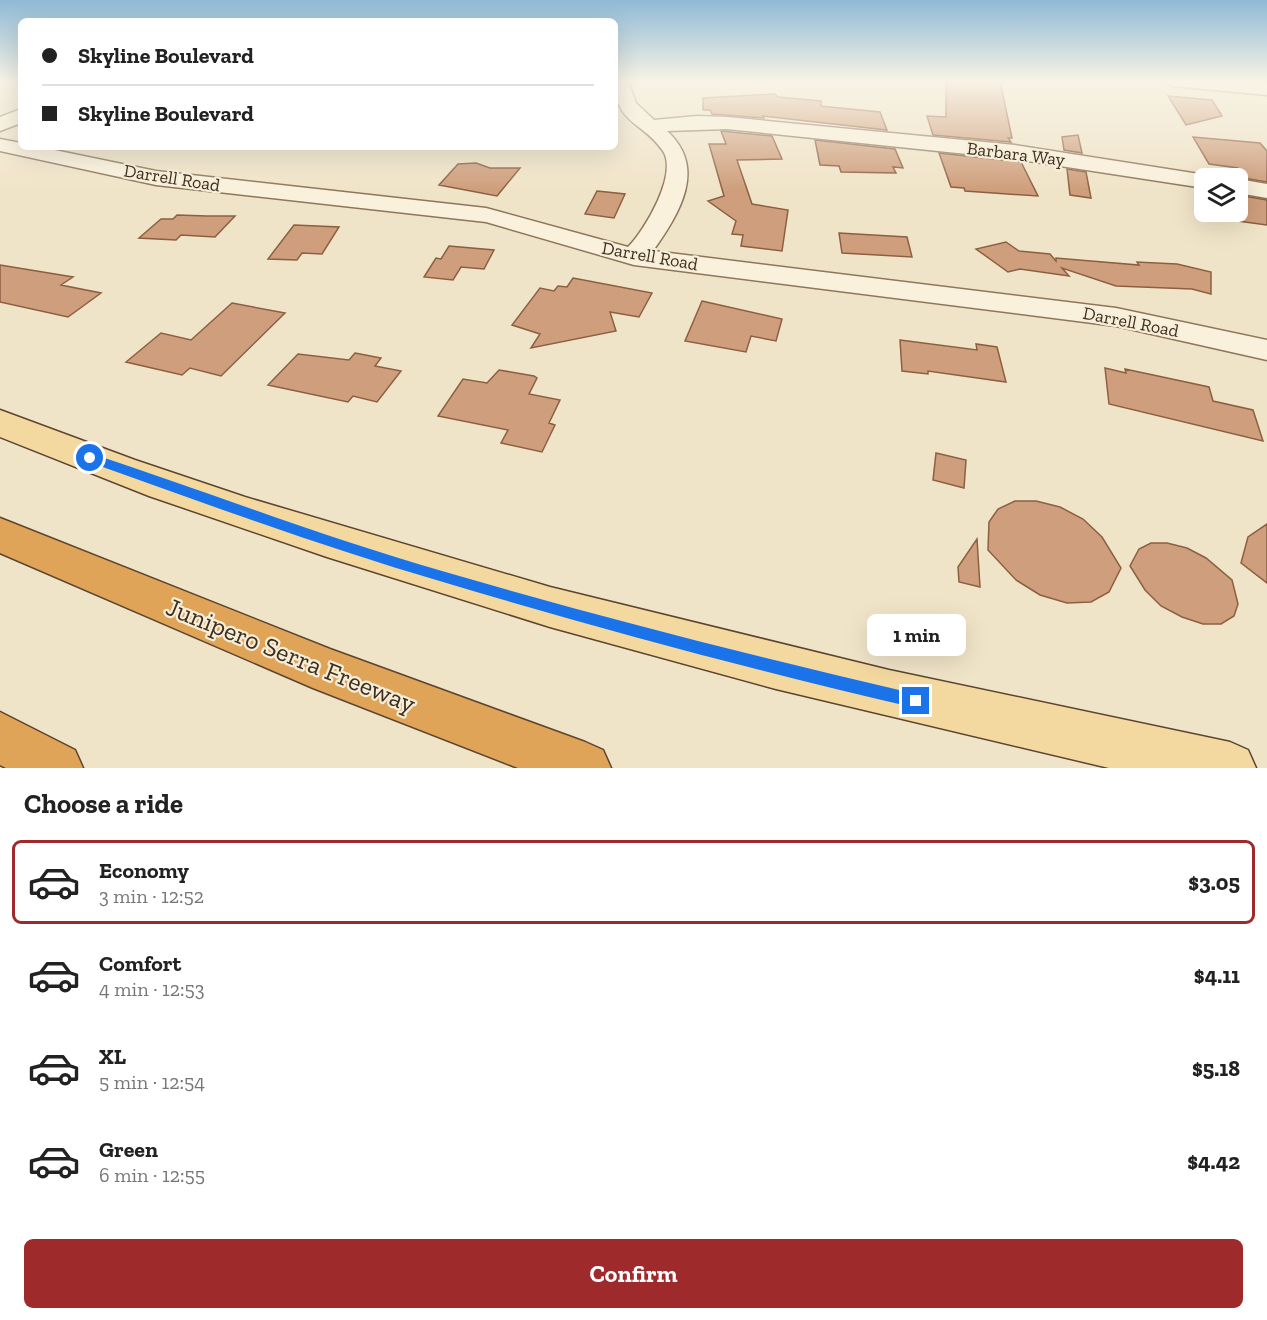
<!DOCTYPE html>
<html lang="en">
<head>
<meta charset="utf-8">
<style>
  :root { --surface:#fff; --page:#f6f6f6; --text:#222; --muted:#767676; --line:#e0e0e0; --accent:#9e2a2b }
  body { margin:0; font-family:"Zilla Slab",serif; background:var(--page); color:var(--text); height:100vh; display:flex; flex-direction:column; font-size:22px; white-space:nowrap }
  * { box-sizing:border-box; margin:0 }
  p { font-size:20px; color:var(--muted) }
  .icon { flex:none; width:33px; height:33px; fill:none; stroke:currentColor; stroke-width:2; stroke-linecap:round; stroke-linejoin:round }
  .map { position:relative; height:768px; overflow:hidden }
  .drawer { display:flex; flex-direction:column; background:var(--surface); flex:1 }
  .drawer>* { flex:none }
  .guide { position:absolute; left:18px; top:18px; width:600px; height:132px; border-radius:9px; box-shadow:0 6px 24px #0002; display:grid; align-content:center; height:132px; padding:0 24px; background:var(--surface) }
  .controls { position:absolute; left:1194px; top:168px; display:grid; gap:12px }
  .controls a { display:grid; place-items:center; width:54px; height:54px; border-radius:9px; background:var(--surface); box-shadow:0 6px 24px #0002; font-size:30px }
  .end { position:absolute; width:27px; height:27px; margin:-14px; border:8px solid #1a73e8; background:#fff; box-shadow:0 0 0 3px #fff }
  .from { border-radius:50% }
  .bubble { position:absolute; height:42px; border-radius:9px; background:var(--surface); box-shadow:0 6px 24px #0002; font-size:20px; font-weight:700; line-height:42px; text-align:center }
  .guide b { display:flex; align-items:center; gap:21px; height:57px; font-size:22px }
  .guide b+b { border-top:2px solid var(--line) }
  .guide i { width:15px; height:15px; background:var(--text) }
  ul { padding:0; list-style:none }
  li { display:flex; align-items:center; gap:18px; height:84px; margin:0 12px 9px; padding:0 12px; border:3px solid transparent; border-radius:9px }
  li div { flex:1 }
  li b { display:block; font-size:22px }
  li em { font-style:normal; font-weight:700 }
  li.on { border-color:var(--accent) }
  li>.icon { width:54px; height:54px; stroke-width:1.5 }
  h2 { padding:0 24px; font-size:27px; line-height:72px }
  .action { display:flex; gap:12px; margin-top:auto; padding:12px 24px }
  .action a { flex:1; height:69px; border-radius:9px; background:var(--accent); color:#fff; font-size:24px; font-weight:700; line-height:69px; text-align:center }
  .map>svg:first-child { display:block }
</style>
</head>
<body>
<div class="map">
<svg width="1267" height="768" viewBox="0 0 1267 768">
  <rect width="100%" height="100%" fill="#f0e4c8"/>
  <path fill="#cf9f7d" stroke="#8d5f41" stroke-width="1.5" d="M 946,81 L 1000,81 L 1012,138 L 1008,138 L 1011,142 L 933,135 L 927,116 L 946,117 Z
    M 775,94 L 778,97 L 821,101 L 821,106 L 830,107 L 880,112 L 887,130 L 763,116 L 764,118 L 712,114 L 710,110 L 703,110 L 703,98 Z
    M 1168,96 L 1212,100 L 1222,116 L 1186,125 Z
    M 721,131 L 772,136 L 782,159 L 737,160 L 752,204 L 788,210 L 782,251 L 741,246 L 743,235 L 732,234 L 736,221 L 708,201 L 724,196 L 709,144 L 726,144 Z
    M 1078,135 L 1082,153 L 1064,150 L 1062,137 Z
    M 1193,137 L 1260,143 L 1267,151 L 1267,182 L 1238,177 L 1238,168 L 1209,164 Z
    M 815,140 L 895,149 L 903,168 L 893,167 L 896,173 L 841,172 L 839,166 L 820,165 Z
    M 939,153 L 1021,162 L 1038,196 L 965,191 L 964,188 L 951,187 Z
    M 476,163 L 490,168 L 520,168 L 497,196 L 439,185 L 458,164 Z
    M 1067,169 L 1086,172 L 1091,198 L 1070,195 Z
    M 597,191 L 625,194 L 614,218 L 585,214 Z
    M 1238,195 L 1267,200 L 1267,225 L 1238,221 Z
    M 177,215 L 207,216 L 235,216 L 215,237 L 181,235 L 176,240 L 139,238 L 161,219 L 173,219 Z
    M 294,225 L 339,227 L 322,254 L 302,253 L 297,260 L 268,259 Z
    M 839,233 L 907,237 L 912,257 L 842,253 Z
    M 1006,242 L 1019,251 L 1050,254 L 1056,261 L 1056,258 L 1139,265 L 1137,262 L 1177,264 L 1211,272 L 1211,294 L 1192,289 L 1116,286 L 1062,268 L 1069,276 L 1020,269 L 1008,272 L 976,249 Z
    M 449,246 L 494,250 L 484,269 L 461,267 L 453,280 L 424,277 L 436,258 L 441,259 Z
    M 0,265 L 73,277 L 61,285 L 101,293 L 68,317 L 0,302 Z
    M 573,278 L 652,293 L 639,317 L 610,312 L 616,331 L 531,348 L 540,334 L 512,325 L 540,288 L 554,291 L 558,286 L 567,287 Z
    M 702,301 L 782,319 L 776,341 L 751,336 L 746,352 L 685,341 Z
    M 232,303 L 285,313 L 221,376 L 190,368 L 182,375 L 126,362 L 161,333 L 191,340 Z
    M 900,340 L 977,350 L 976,344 L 997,347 L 1006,382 L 928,371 L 928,374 L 902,371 Z
    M 355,353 L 381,358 L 375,366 L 401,371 L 377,402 L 353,396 L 348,402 L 268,385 L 298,354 L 349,360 Z
    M 1105,368 L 1126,373 L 1125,369 L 1209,387 L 1213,401 L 1253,410 L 1263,441 L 1109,404 Z
    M 499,370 L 534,376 L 537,378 L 529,394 L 560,400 L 549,423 L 555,425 L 542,452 L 501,443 L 508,430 L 438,416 L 463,379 L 487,383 Z
    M 936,453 L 966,460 L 964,488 L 933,480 Z
    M 1015,501 L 1036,501 L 1060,507 L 1083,519 L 1102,537 L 1121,568 L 1109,592 L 1091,602 L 1067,603 L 1040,595 L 1016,580 L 988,550 L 989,522 L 998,509 Z
    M 1267,524 L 1267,583 L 1241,563 L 1248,537 Z
    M 977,539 L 980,587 L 959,582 L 958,567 Z
    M 1151,543 L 1167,543 L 1187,548 L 1206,558 L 1232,580 L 1238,604 L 1234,616 L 1221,624 L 1203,624 L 1182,617 L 1161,606 L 1145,590 L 1130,566 L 1139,549 Z"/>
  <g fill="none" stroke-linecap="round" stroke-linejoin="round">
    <defs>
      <path id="minor" d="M 615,81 L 628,81 L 636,103 L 654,120 L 697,116 L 727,117 L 1015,145 L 1212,176 L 1214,178 L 1204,178 L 1204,188 L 1015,159 L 727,129 L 667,131 C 708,168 679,214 653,251 L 1116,308 L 1267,340 L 1267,360 L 1116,326 L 634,265 L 486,222 L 156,185 L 0,151 L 0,139 L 21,143 L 21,147 L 40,147 L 156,171 L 486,208 L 628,247 C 645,230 678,174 663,151 C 643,121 615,125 615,81 Z
        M 1163,81 L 1267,83 L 1267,95 L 1172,86 Z
        M 21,109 L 21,123 L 0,131 L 0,117 Z
        M 1238,179 L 1267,184 L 1267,198 L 1238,193 Z"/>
      <path id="major" d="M 0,410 L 135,460 L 245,497 L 550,587 L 889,670 L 1230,742 L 1248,750 L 1256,768 L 1109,768 L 776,689 L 550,627 L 327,557 L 149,496 L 0,437 Z"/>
      <path id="highway" d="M 0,518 L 330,649 L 585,742 L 603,750 L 611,768 L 518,768 L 313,688 L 0,553 Z
        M 0,712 L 75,750 L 83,768 L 6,768 L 0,765 Z"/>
    </defs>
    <use href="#minor" stroke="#8d765c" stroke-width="3"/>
    <use href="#major" stroke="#5b4430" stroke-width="3"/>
    <use href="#highway" stroke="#5b4430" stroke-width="3"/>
    <use href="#minor" fill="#faf1dc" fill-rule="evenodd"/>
    <use href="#major" fill="#f3d9a0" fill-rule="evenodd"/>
    <use href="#highway" fill="#e0a458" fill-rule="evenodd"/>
  </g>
  <linearGradient id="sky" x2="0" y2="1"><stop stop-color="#8fbad6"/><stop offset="0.43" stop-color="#f8f3e6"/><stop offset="1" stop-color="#f8f3e6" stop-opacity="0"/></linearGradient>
  <rect width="1267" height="189" fill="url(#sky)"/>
  <path fill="#1a73e8" d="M 90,453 C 208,492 323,537 442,571 C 599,617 757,657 916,694 L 923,701 L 916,708 C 757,671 599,629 443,582 C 322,547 204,503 86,461 L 85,458 Z"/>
  <g text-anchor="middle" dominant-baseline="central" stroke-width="4.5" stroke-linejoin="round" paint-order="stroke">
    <g font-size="18" fill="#3d2e20" stroke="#f7eed8">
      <text transform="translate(1016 154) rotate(7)">Barbara Way</text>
      <text transform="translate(172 178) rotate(9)">Darrell Road</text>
      <text transform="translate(650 256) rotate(10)">Darrell Road</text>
      <text transform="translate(1131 322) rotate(11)">Darrell Road</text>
    </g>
    <g font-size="26" fill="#3d2e20" stroke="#f7eed8">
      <text transform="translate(291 655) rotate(22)">Junipero Serra Freeway</text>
    </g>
  </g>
</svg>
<div class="controls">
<a><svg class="icon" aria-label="layers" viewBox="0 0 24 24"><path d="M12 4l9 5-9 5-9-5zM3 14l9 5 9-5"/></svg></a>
</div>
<i class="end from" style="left:90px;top:458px"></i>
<i class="end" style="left:916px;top:701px"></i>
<div class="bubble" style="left:867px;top:614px;width:99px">1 min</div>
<div class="guide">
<b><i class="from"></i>Skyline Boulevard</b>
<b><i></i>Skyline Boulevard</b>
</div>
</div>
<section class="drawer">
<h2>Choose a ride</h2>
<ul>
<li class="on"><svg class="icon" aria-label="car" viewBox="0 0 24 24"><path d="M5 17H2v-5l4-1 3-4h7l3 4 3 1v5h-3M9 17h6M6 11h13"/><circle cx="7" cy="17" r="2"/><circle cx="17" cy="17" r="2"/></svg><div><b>Economy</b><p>3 min · 12:52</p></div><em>$3.05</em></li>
<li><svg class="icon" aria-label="car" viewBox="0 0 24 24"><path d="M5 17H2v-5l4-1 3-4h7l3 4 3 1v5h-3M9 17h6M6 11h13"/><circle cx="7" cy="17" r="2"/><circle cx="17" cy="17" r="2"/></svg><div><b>Comfort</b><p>4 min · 12:53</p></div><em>$4.11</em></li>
<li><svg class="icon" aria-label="car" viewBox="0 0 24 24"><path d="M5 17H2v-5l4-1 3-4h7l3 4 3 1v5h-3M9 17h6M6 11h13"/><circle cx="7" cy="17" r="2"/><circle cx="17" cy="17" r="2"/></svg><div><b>XL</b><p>5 min · 12:54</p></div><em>$5.18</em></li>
<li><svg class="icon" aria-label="car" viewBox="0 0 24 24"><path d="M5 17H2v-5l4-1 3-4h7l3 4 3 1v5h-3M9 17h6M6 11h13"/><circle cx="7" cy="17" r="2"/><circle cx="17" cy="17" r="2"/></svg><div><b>Green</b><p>6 min · 12:55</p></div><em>$4.42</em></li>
</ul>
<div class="action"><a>Confirm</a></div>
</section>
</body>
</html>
